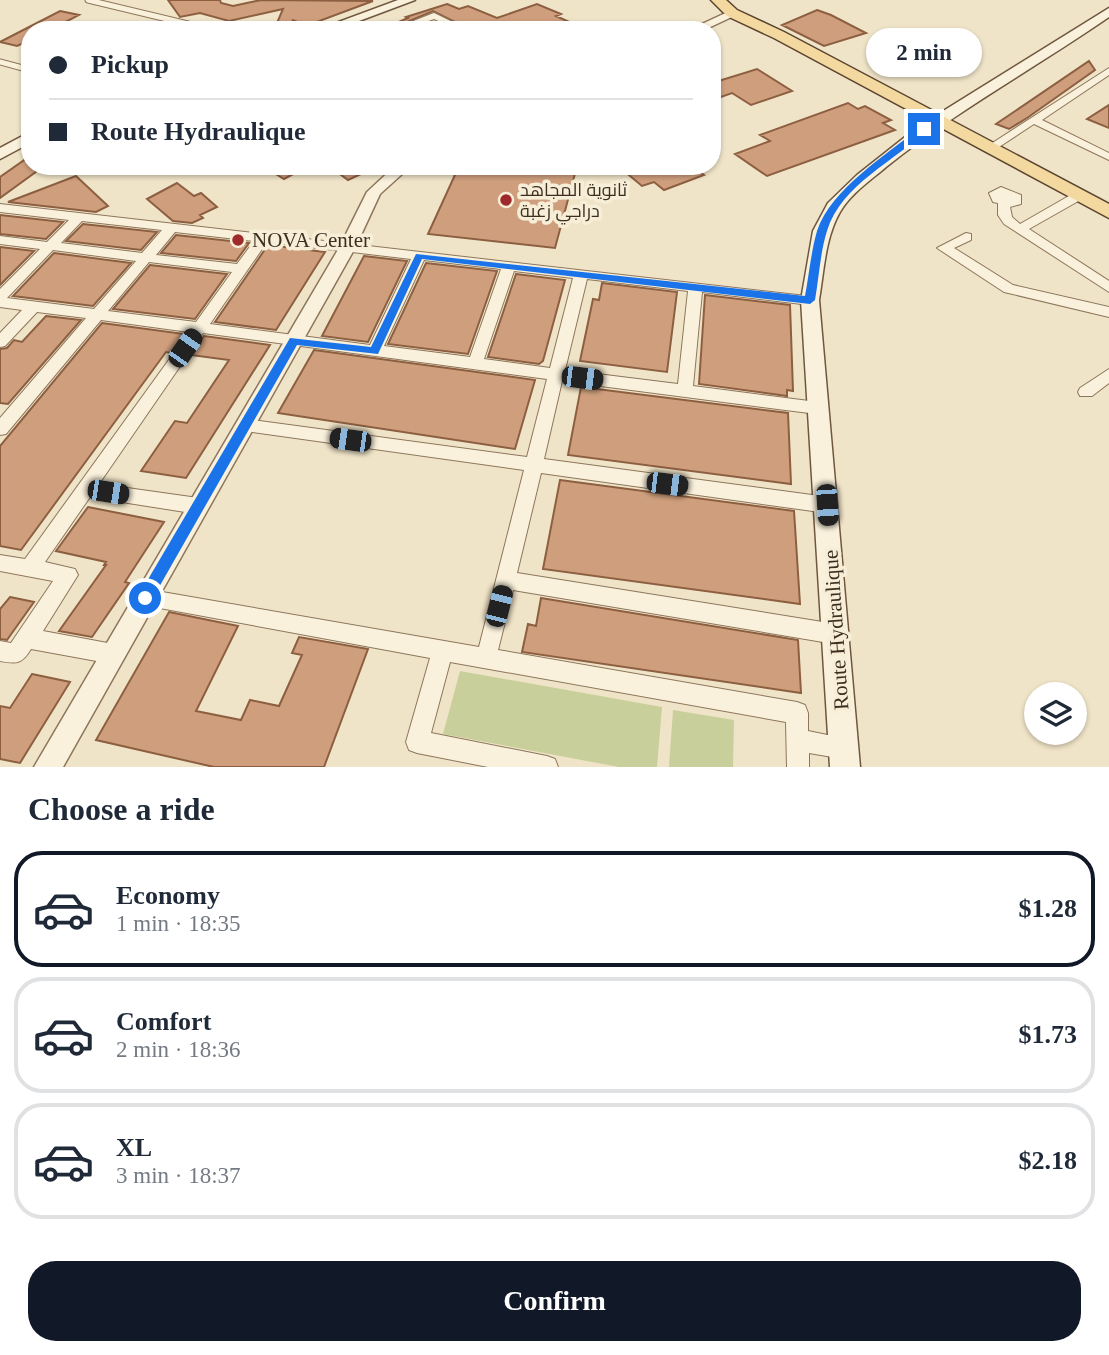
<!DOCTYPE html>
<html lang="en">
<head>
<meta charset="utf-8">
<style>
  :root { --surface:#fff; --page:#f6f6f7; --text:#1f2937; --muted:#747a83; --line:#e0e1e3; --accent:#111827 }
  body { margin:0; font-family:"Times New Roman",Cairo,serif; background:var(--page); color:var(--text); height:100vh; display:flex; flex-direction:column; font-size:26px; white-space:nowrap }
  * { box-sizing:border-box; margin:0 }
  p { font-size:23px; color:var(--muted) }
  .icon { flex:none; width:38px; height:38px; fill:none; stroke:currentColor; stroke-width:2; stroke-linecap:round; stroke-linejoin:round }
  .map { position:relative; height:767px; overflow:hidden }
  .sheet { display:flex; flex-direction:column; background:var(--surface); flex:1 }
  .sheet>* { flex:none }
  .banner { position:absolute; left:21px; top:21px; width:700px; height:154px; border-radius:28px; box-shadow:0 2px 5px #0004; display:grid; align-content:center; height:154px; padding:0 28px; background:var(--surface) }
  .tools { position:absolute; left:1024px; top:682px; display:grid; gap:14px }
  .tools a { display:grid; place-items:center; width:63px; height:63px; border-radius:50%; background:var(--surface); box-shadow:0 2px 5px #0004; font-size:35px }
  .end { position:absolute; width:32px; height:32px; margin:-16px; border:9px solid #1a73e8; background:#fff; box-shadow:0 0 0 4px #fff }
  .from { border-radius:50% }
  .bubble { position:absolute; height:49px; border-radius:24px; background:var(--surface); box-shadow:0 2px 5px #0004; font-size:23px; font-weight:700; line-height:49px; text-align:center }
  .car { position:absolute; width:21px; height:42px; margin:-21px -10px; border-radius:9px; box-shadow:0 0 5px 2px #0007; background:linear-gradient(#222 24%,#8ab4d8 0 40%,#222 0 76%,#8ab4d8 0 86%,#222 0) }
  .banner b { display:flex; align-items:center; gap:24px; height:66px; font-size:26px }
  .banner b+b { border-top:2px solid var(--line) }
  .banner i { width:18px; height:18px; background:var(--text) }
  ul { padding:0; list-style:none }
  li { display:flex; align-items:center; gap:21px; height:116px; margin:0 14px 10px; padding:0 14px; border:4px solid var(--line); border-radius:28px }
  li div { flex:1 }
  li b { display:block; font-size:26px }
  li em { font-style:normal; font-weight:700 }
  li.active { border-color:var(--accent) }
  li>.icon { width:63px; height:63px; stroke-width:1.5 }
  h2 { padding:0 28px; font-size:32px; line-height:84px }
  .primary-button { display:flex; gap:14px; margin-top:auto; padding:14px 28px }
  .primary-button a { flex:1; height:80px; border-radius:28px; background:var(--accent); color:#fff; font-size:28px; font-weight:700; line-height:80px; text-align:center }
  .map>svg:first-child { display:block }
</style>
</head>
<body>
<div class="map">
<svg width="1109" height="767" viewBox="0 0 1109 767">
  <rect width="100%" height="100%" fill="#f0e4c8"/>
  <path fill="#c9cf9b" d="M 460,671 L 662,707 L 657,767 L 619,767 L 443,734 Z
    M 673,710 L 734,720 L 733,767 L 669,767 Z"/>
  <path fill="#cf9f7d" stroke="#8d5f41" stroke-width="2" d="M 168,0 L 220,0 L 221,3 L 233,6 L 261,0 L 373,1 L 306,26 L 293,20 L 288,30 L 274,30 L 283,9 L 229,21 L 200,13 L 180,17 Z
    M 447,4 L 459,9 L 468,6 L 497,18 L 537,4 L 561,14 L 556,16 L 587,30 L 471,30 L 433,11 L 388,30 L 380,30 L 408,18 L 406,17 Z
    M 817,10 L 831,15 L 866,33 L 824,46 L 782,25 Z
    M 60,11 L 79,15 L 50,30 L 30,30 L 30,40 L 17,46 L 0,42 Z
    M 1089,61 L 1095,70 L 1027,118 L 1009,129 L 996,124 Z
    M 757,69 L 792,91 L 751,105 L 732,93 L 712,100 L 712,83 Z
    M 848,103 L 858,109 L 865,106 L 891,120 L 883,123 L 895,130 L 767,176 L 735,154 L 770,141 L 760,135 Z
    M 1109,105 L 1109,128 L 1087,119 Z
    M 30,156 L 30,166 L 44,166 L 0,198 L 0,177 Z
    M 263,166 L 308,166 L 284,179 Z
    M 329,166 L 378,166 L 348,180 Z
    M 459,166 L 577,166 L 555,248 L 428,234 Z
    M 618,166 L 648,166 L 656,173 L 675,166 L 692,166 L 704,175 L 664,190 L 654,182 L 642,186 Z
    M 76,176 L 108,206 L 96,212 L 8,202 Z
    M 177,183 L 194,196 L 201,193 L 217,207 L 200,215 L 203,218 L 192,223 L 173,221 L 147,199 Z
    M 0,215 L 63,222 L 46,239 L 0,234 Z
    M 83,224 L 157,232 L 141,250 L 66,241 Z
    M 176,235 L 249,243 L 236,261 L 161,253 Z
    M 268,245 L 325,252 L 276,330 L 215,322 Z
    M 0,247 L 34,251 L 0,285 Z
    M 54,253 L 131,263 L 93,306 L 13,296 Z
    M 364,256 L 407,261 L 368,342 L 322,336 Z
    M 426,263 L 497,271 L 468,354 L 388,344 Z
    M 150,265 L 227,274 L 195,319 L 113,309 Z
    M 516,274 L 565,280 L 543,361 L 539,364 L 488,357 Z
    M 602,283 L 677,292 L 667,372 L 580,361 L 593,299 L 599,300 Z
    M 705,295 L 790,305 L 793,391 L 787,390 L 787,396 L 699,384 Z
    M 46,316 L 81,320 L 8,404 L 0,403 L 0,349 L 7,348 L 14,340 L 22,342 Z
    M 102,323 L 184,334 L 171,353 L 166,352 L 21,550 L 0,546 L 0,446 Z
    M 204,336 L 270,345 L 186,478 L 141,471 L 175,421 L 187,423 L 229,360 L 191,355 Z
    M 314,350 L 535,380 L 515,449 L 278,413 Z
    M 581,387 L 788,413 L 791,484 L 568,455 Z
    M 560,480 L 794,511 L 800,604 L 543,569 Z
    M 88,507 L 164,522 L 125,582 L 129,583 L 92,637 L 59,631 L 106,565 L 104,565 L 106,562 L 56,551 Z
    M 10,597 L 34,602 L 7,640 L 0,639 L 0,609 Z
    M 541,598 L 798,640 L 801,693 L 522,652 L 528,624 L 536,626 Z
    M 169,612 L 238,626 L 196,711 L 241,720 L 250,700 L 279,706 L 302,655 L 292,653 L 299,637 L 368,649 L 324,767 L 214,767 L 96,740 Z
    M 32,674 L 70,682 L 20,763 L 0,759 L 0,706 L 10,708 Z"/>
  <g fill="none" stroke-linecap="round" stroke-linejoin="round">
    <defs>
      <path id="service" d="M 88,0 L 213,30
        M 0,62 L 30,70"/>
      <path id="minor" d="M 434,13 L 469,30 L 457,30 L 434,19 L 404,30 L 390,30 Z
        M 372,27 L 376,28 L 377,30 L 368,30 Z
        M 1109,68 L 1109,75 L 1042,120 L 1109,153 L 1109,160 L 1034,124 L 993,151 L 983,149 Z
        M 1001,187 L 1021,195 L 1021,204 L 1010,207 L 1012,217 L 1020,224 L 1074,193 L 1082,193 L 1082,199 L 1029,229 L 1109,281 L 1109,292 L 1004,224 L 998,215 L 998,203 L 993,202 L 989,193 Z
        M 0,204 L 815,297 L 817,300 L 815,303 L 810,305 L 702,292 L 693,386 L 817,402 L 823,404 L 825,408 L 823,412 L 817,414 L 562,381 L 544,459 L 827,497 L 833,500 L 836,505 L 833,510 L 827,513 L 541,473 L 517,573 L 835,624 L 842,627 L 845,634 L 842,641 L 835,644 L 513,590 L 498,650 L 797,702 L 805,705 L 808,713 L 808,731 L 852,740 L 855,748 L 852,756 L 844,759 L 809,753 L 809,767 L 787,767 L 786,722 L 450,662 L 431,733 L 547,756 L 555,759 L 558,767 L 488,767 L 417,753 L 409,750 L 406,742 L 430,658 L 138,604 L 135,598 L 138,592 L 145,589 L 479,647 L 524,470 L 245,431 L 239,429 L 237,425 L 239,421 L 245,419 L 527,457 L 547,379 L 203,333 L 99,484 L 198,498 L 204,501 L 207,506 L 204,511 L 198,514 L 90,497 L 45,562 L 75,569 L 78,575 L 43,631 L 113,644 L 120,647 L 123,654 L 120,661 L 113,664 L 31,649 C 22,664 17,664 0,661 L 0,641 L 11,643 L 53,581 L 0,571 L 0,555 L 25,559 L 189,332 L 101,320 L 6,434 L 0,435 L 0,418 L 86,318 L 37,312 L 5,346 L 0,347 L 0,333 L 22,310 L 0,307 L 0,289 L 40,249 L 0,244 L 0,236 L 47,242 L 69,220 L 0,212 ZM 82,221 L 162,230 L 142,253 L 61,243 ZM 175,232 L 254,241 L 237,264 L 156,255 ZM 267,242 L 411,259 L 370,345 L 210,324 ZM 53,250 L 136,261 L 94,309 L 7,298 ZM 424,260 L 501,269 L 470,357 L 384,346 ZM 149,262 L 232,272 L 196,322 L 108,311 ZM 514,271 L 573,278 L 550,368 L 484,359 ZM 587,279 L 688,291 L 678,384 L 565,370 Z
        M 966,233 L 971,234 L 971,240 L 954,248 L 1013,285 L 1109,307 L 1109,317 L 1004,292 L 937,248 Z
        M 1109,369 L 1109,383 L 1092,396 L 1080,396 L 1078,392 L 1080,388 Z"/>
      <path id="tertiary" d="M 732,10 L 737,13 L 736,15 L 704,30 L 689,30 Z
        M 395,166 L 411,166 L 380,194 L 355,248 L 63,767 L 34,767 L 339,248 L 367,192 Z"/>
      <path id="secondary" d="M 398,0 L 415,0 L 335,30 L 317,30 Z
        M 1109,8 L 1109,17 C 1035,68 956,111 886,167 C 871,180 850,194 840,212 C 825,238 824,271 819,300 L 860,767 L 830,767 L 801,300 L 813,231 L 828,203 L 857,175 L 919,126 Z
        M 30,132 L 30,143 L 0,159 L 0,148 Z"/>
      <path id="primary" d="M 711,0 L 726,0 L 737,10 L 784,32 L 1109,204 L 1109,218 L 774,38 L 727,16 Z"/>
    </defs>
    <use href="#service" stroke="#8d765c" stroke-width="7"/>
    <use href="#minor" stroke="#8d765c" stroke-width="2"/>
    <use href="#tertiary" stroke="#8d765c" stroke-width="3"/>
    <use href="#secondary" stroke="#6f573f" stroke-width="3"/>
    <use href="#primary" stroke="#5b4430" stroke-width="3"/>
    <use href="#service" stroke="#faf1dc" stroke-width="5"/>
    <use href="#minor" fill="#faf1dc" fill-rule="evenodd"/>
    <use href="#tertiary" fill="#faf1dc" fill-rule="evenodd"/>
    <use href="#secondary" fill="#faf1dc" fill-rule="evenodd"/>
    <use href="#primary" fill="#f3d9a0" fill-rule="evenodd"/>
  </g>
  <path fill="#1a73e8" d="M 921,127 L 928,129 C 896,161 841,184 827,231 C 820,253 819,278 815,300 L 810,304 L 422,259 L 378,354 L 297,345 L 150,603 L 140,603 L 140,593 L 290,338 L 371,347 L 416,254 L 805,296 C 809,275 811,252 817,231 C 831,189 887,154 921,127 Z"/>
  <g fill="#9e2a2b" stroke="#f7eed8" stroke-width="2.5">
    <circle cx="506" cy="200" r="7"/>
    <circle cx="238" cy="240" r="7"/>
  </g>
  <g text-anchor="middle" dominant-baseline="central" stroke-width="7" stroke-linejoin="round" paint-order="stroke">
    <g font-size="18" fill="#3d2e20" stroke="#f7eed8" text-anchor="start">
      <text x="520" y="190">ثانوية المجاهد<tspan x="520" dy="21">دراجي زغبة</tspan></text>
    </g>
    <g font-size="21" fill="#3d2e20" stroke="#f7eed8" text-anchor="start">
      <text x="252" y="240">NOVA Center</text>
    </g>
    <g font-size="21" fill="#3d2e20" stroke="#f7eed8">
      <text transform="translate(836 630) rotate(-94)">Route Hydraulique</text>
    </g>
  </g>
</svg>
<div class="tools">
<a><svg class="icon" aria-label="layers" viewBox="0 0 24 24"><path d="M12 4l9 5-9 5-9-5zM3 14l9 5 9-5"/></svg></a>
</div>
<i class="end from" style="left:145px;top:598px"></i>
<i class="end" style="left:924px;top:129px"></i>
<div class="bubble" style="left:866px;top:28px;width:116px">2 min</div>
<i class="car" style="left:185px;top:348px;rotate:35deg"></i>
<i class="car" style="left:582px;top:378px;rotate:97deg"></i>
<i class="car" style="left:350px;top:440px;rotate:278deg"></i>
<i class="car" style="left:667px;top:484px;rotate:97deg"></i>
<i class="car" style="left:108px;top:492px;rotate:99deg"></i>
<i class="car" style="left:827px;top:505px;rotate:176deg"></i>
<i class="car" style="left:499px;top:606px;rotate:14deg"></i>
<div class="banner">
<b><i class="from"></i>Pickup</b>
<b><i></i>Route Hydraulique</b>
</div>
</div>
<section class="sheet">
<h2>Choose a ride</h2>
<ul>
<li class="active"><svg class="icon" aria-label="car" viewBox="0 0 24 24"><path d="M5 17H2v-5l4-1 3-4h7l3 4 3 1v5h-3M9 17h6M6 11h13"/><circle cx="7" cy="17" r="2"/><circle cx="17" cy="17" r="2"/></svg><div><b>Economy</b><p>1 min · 18:35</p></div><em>$1.28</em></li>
<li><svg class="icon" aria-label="car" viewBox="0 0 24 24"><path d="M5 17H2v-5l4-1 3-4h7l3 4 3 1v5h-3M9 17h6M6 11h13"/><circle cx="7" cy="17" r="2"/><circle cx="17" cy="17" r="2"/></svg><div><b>Comfort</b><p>2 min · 18:36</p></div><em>$1.73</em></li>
<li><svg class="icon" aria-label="car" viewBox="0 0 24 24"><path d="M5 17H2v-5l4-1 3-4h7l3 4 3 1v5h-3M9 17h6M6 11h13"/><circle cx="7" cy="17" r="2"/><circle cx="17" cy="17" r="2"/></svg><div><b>XL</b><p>3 min · 18:37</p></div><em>$2.18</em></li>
</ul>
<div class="primary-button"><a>Confirm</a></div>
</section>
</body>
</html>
